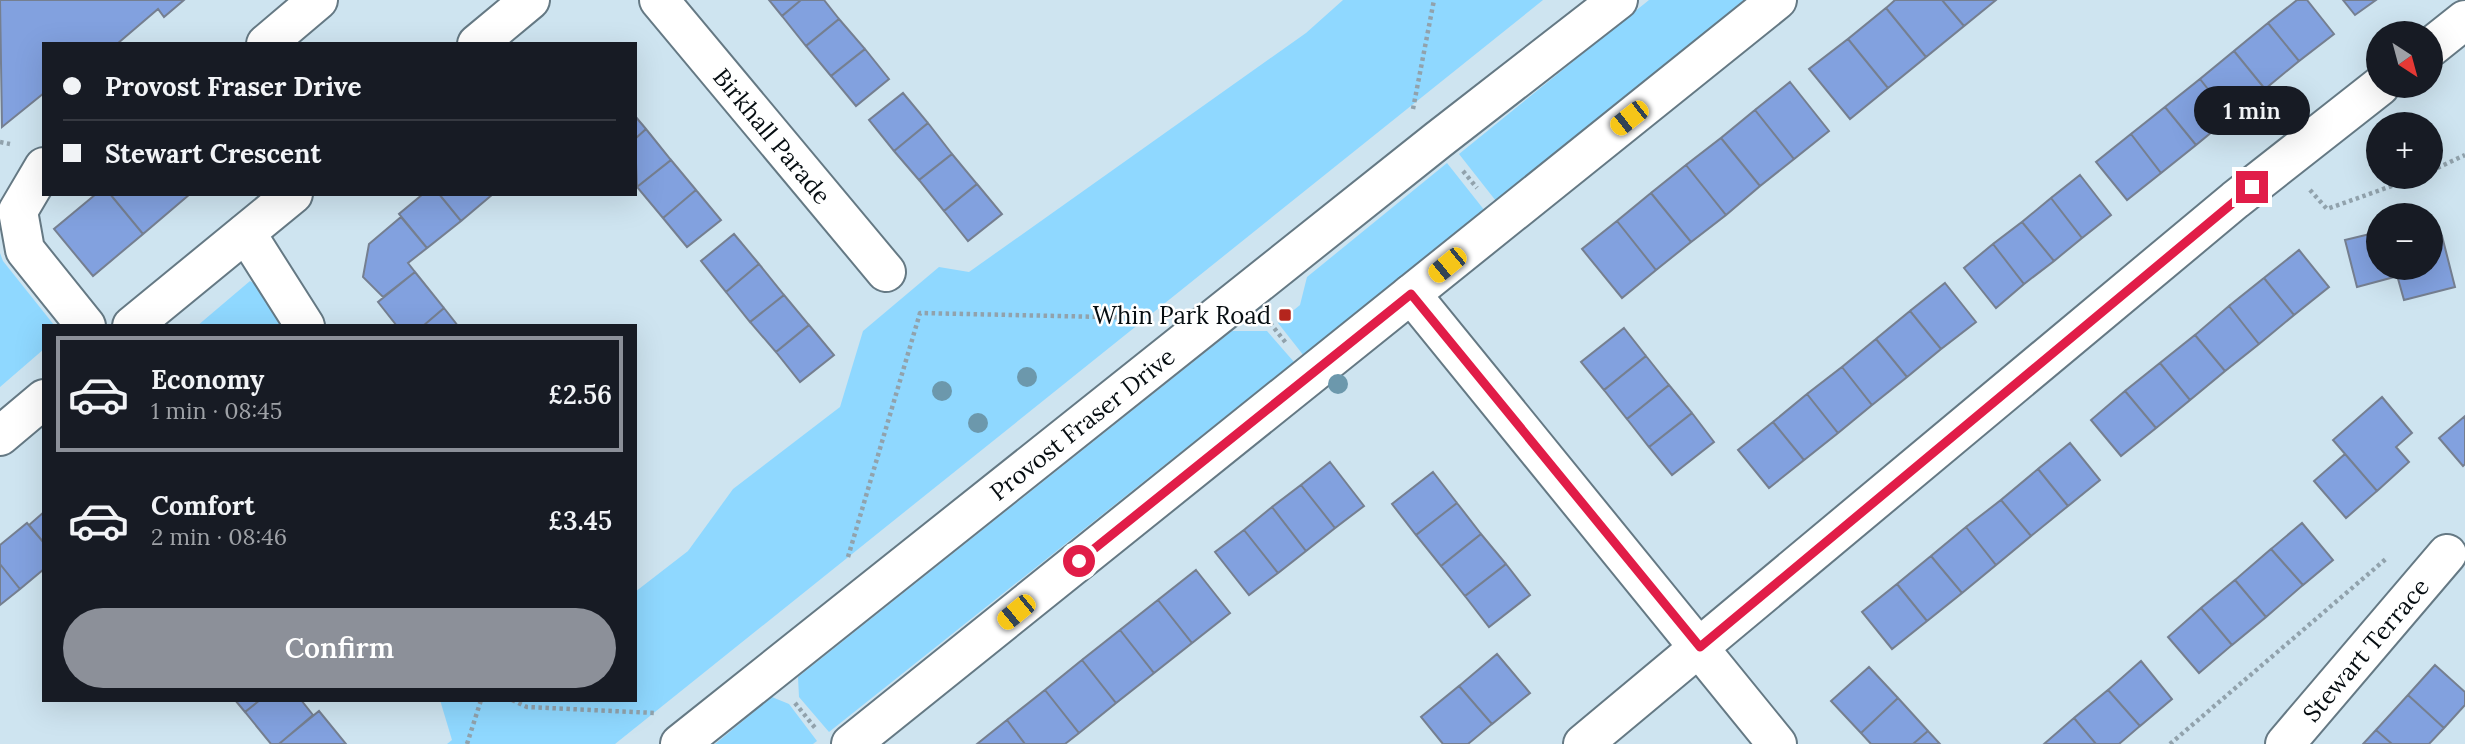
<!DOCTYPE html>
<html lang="en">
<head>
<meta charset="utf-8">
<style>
  :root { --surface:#171b24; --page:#242831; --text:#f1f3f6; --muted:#9ea1a6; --line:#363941; --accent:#8c9099 }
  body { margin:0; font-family:Lora,serif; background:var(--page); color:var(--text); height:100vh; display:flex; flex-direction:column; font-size:26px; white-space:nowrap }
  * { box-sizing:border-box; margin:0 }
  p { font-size:23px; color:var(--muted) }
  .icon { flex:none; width:38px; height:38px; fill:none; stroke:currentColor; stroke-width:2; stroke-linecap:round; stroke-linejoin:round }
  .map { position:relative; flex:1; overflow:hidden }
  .side { position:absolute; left:42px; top:324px; width:595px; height:378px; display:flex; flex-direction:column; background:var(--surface); border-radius:0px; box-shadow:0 7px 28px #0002 }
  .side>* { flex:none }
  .banner { position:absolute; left:42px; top:42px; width:595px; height:154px; border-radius:0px; box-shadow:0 7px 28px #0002; display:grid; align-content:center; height:154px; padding:0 21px; background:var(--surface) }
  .needle { width:46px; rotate:144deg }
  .fabs { position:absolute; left:2366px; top:21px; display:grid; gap:14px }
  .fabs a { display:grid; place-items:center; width:77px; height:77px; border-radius:50%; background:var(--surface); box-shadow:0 7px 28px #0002; font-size:35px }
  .end { position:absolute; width:32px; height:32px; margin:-16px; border:9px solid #e11d48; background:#fff; box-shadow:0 0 0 4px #fff }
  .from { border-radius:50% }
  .bubble { position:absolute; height:49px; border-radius:24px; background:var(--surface); box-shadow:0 7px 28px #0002; font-size:23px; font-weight:600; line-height:49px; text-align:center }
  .car { position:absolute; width:21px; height:42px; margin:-21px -10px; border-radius:9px; box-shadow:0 0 5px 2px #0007; background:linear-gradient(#f5c518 24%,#345 0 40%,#f5c518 0 76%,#345 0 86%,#f5c518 0) }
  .banner b { display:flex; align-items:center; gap:24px; height:66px; font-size:26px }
  .banner b+b { border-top:2px solid var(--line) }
  .banner i { width:18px; height:18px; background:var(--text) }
  ul { padding:12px 0 0; list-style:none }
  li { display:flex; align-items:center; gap:21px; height:116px; margin:0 14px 10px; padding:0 7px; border:4px solid transparent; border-radius:0px }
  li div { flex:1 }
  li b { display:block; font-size:26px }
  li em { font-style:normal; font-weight:600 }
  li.active { border-color:var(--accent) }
  li>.icon { width:63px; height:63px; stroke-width:1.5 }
  .cta { display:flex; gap:14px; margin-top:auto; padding:14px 21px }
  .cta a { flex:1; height:80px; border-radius:42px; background:var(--accent); color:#fff; font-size:28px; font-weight:600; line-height:80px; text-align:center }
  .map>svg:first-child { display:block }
</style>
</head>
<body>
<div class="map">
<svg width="2465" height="744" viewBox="0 0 2465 744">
  <rect width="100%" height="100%" fill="#cee4f0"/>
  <path fill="#8fd8ff" d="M 1343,0 L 1543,0 L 615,744 L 447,744 L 452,740 L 440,700 L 635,700 L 635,592 L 688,551 L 733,489 L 840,407 L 863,331 L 939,267 L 969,272 L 1306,33 Z
    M 1649,0 L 1749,0 L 1496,201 L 1459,154 Z
    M 1447,163 L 1485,211 L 1304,356 L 1278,323 L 1300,305 L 1307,277 Z
    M 0,253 L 3,261 L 54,325 L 44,326 L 44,349 L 0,387 Z
    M 250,281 L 262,288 L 285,326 L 197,326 Z
    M 1232,331 L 1267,331 L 1294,362 L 829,732 L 799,697 L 798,677 Z
    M 772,697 L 789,704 L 817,741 L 813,744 L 715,744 Z"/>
  <path fill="#82a1df" stroke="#757f90" stroke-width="2" d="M 0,0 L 184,0 L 164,17 L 158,9 L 117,44 L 44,44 L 44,93 L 2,127 Z
    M 769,0 L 801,0 L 782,16 Z
    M 801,0 L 824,0 L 839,19 L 806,46 L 782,16 Z
    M 1895,0 L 1942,0 L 1964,26 L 1926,57 L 1886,8 Z
    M 1942,0 L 1996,0 L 1964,26 Z
    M 2297,0 L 2307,0 L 2334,34 L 2299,61 L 2268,23 Z
    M 2343,0 L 2376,0 L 2355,15 Z
    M 1886,8 L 1926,57 L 1888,88 L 1848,39 Z
    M 839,19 L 865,49 L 831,76 L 806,46 Z
    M 2268,23 L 2299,61 L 2265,89 L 2234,51 Z
    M 1848,39 L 1888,88 L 1850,119 L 1809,69 Z
    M 865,49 L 889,79 L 856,106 L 831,76 Z
    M 2234,51 L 2265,89 L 2230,117 L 2200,79 Z
    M 2200,79 L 2230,117 L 2196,145 L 2165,107 Z
    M 1790,82 L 1829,131 L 1794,159 L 1755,110 Z
    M 903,93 L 928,123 L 894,151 L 869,120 Z
    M 2165,107 L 2196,145 L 2161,173 L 2131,134 Z
    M 1755,110 L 1794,159 L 1760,186 L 1721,138 Z
    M 635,116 L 646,129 L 635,139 Z
    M 928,123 L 952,154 L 919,180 L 894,151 Z
    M 646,129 L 671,160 L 637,187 L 635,139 Z
    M 2131,134 L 2161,173 L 2127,200 L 2096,162 Z
    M 1721,138 L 1760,186 L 1726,215 L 1686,165 Z
    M 952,154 L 977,184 L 944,211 L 919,180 Z
    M 671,160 L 696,190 L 663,218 L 637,187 Z
    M 1686,165 L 1726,215 L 1691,242 L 1651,193 Z
    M 2080,175 L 2111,215 L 2082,238 L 2051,198 Z
    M 977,184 L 1002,214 L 968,241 L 944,211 Z
    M 696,190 L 721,220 L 687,247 L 663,218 Z
    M 1651,193 L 1691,242 L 1656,270 L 1617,221 Z
    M 96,194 L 110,194 L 143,234 L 93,276 L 54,229 Z
    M 110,194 L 190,194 L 143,234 Z
    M 423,194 L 439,194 L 461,221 L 427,248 L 399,214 Z
    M 439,194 L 493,194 L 461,221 Z
    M 2051,198 L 2082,238 L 2054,261 L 2022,222 Z
    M 401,217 L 427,248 L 408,263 L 415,272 L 383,297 L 363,277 L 369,244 Z
    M 1617,221 L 1656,270 L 1622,298 L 1582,249 Z
    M 2022,222 L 2054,261 L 2024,284 L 1993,244 Z
    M 2378,232 L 2378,268 L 2395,268 L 2398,276 L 2357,287 L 2345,240 Z
    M 734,234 L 759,264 L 726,292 L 701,261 Z
    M 2442,236 L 2455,287 L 2404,300 L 2395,268 L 2431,268 L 2431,239 Z
    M 1993,244 L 2024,284 L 1996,308 L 1964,268 Z
    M 2299,250 L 2329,287 L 2294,315 L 2264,278 Z
    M 759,264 L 784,295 L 750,322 L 726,292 Z
    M 415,272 L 444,308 L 423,326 L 397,326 L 378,302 Z
    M 2264,278 L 2294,315 L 2259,344 L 2229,306 Z
    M 1945,283 L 1976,322 L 1941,349 L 1910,311 Z
    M 784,295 L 809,325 L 776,352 L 750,322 Z
    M 2229,306 L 2259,344 L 2225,371 L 2195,335 Z
    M 444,308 L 458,326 L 423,326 Z
    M 1910,311 L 1941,349 L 1907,377 L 1876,339 Z
    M 809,325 L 834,355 L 800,382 L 776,352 Z
    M 1624,328 L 1646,356 L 1604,390 L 1581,362 Z
    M 2195,335 L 2225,371 L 2190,400 L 2160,363 Z
    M 1876,339 L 1907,377 L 1872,405 L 1842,367 Z
    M 1646,356 L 1669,385 L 1627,419 L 1604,390 Z
    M 2160,363 L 2190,400 L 2156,428 L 2125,391 Z
    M 1842,367 L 1872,405 L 1838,433 L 1807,394 Z
    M 1669,385 L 1692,413 L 1649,447 L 1627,419 Z
    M 2125,391 L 2156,428 L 2121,456 L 2091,420 Z
    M 1807,394 L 1838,433 L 1804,460 L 1773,422 Z
    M 2382,397 L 2412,433 L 2396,447 L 2409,462 L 2377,491 L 2333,440 Z
    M 1692,413 L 1714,442 L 1672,475 L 1649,447 Z
    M 2465,416 L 2465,464 L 2463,466 L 2439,438 Z
    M 1773,422 L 1804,460 L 1769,488 L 1738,450 Z
    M 2070,443 L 2100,480 L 2068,506 L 2038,469 Z
    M 2345,454 L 2377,491 L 2346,518 L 2314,481 Z
    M 1330,462 L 1364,506 L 1335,528 L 1301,485 Z
    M 2038,469 L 2068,506 L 2031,536 L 2001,500 Z
    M 1433,472 L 1457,503 L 1416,535 L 1392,504 Z
    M 1301,485 L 1335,528 L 1306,551 L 1272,507 Z
    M 2001,500 L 2031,536 L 1996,565 L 1966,527 Z
    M 1457,503 L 1481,534 L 1441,566 L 1416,535 Z
    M 1272,507 L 1306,551 L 1278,573 L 1244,530 Z
    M 44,512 L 44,543 L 29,525 Z
    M 27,523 L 44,543 L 44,569 L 20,589 L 0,564 L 0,545 Z
    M 2302,523 L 2333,560 L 2303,585 L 2271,549 Z
    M 1966,527 L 1996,565 L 1962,593 L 1931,556 Z
    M 1244,530 L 1278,573 L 1249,595 L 1215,552 Z
    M 1481,534 L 1506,564 L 1465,596 L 1441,566 Z
    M 2271,549 L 2303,585 L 2266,617 L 2235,580 Z
    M 1931,556 L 1962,593 L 1927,621 L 1897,584 Z
    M 0,564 L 20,589 L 0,605 Z
    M 1506,564 L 1530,595 L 1489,627 L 1465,596 Z
    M 1196,570 L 1230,613 L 1192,643 L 1158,600 Z
    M 2235,580 L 2266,617 L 2232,645 L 2201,608 Z
    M 1897,584 L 1927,621 L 1892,649 L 1862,612 Z
    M 1158,600 L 1192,643 L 1154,673 L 1120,630 Z
    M 2201,608 L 2232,645 L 2199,673 L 2168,637 Z
    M 1120,630 L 1154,673 L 1116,703 L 1082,660 Z
    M 1497,654 L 1530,693 L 1492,724 L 1459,686 Z
    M 1082,660 L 1116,703 L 1079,733 L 1045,690 Z
    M 2141,661 L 2172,699 L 2140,726 L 2108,690 Z
    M 2435,665 L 2465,692 L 2465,705 L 2444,728 L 2408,695 Z
    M 1869,667 L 1898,698 L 1861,733 L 1831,701 Z
    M 1459,686 L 1492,724 L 1468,744 L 1443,744 L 1421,717 Z
    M 1045,690 L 1079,733 L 1065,744 L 1025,744 L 1007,720 Z
    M 2108,690 L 2140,726 L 2119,744 L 2096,744 L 2074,718 Z
    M 2408,695 L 2444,728 L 2429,744 L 2392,744 L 2376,730 Z
    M 1898,698 L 1928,731 L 1913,744 L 1871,744 L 1861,733 Z
    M 235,700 L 260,700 L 245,712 Z
    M 260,700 L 301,700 L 313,715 L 279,744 L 271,744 L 245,712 Z
    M 319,711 L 346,744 L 281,744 L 280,743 Z
    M 2074,718 L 2096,744 L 2044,744 Z
    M 1007,720 L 1025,744 L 977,744 Z
    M 2376,730 L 2392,744 L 2363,744 Z
    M 1928,731 L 1940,744 L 1913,744 Z"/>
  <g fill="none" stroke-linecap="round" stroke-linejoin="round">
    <defs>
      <g id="minor">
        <path id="s1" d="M 659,0 L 886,272"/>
        <path d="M 266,44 L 318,0"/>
        <path d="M 477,44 L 530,0"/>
        <path d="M 2431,47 L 2465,20"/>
        <path d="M 44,167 L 18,211 L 25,250 L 86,326"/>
        <path d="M 246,233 L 305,326"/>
        <path d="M 1411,294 L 1777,744"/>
        <path d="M 132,326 L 293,194"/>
        <path d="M 0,436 L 44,399"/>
        <path d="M 851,744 L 1777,0"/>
        <path d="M 1583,744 L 2235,200 L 2380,86"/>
        <path id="s2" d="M 2285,744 L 2447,554"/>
      </g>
      <g id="tertiary">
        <path id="s3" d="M 680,744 L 1438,140 L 1618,0"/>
      </g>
    </defs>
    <use href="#minor" stroke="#657984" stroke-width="42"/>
    <use href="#tertiary" stroke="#657984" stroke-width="42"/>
    <path stroke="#91a2ac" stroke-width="4.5" stroke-dasharray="3.5 3.5" stroke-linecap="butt" d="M 1413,109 L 1434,0
      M 0,142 L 10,144
      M 1463,171 L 1477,188
      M 2431,171 L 2465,155
      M 2310,190 L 2327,209 L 2417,177
      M 1270,323 L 1286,343
      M 848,557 L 920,313 L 1150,318
      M 512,700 L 527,707 L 655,713
      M 795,703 L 816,729
      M 467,744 L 481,700
      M 2170,744 L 2387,558"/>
    <use href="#minor" stroke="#fff" stroke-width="38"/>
    <use href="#tertiary" stroke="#fff" stroke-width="38"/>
  </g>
  <g fill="#6c98ac">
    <circle cx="1027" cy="377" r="10"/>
    <circle cx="1338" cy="384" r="10"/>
    <circle cx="942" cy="391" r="10"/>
    <circle cx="978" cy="423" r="10"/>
  </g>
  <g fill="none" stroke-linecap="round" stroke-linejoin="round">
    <path stroke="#e11d48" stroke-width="9" d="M 1079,561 L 1411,294 L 1700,647 L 2252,187"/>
  </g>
  <rect fill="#b4251d" stroke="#fff" stroke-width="2.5" x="1278" y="308" width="14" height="14" rx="3.5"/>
  <g text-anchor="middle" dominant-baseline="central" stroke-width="5" stroke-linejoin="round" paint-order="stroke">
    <g font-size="24" fill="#060d11" stroke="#fff">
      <text stroke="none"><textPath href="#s1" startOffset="177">Birkhall Parade</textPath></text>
      <text stroke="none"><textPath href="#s3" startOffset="514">Provost Fraser Drive</textPath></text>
      <text stroke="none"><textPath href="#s2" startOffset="124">Stewart Terrace</textPath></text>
    </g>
    <g font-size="24" fill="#060d11" stroke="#fff" text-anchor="end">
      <text x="1271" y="315">Whin Park Road</text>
    </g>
  </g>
</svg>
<div class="fabs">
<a><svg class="needle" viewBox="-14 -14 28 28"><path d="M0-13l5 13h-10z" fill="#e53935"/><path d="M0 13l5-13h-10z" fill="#9ea1a6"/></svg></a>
<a>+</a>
<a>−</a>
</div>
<i class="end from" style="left:1079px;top:561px"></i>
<i class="end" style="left:2252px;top:187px"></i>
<div class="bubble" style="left:2194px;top:86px;width:116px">1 min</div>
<i class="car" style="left:1629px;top:118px;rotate:232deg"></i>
<i class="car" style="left:1447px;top:265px;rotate:231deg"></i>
<i class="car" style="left:1016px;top:612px;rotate:231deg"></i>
<div class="banner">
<b><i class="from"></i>Provost Fraser Drive</b>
<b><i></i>Stewart Crescent</b>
</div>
<section class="side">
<ul>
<li class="active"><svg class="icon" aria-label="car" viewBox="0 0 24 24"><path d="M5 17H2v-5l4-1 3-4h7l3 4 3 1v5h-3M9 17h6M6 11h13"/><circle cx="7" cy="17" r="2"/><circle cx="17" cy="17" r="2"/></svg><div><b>Economy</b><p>1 min · 08:45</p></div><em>£2.56</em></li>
<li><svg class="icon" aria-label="car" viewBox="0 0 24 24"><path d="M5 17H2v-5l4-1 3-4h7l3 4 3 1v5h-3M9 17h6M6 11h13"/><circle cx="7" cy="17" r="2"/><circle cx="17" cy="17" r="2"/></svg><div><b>Comfort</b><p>2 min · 08:46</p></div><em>£3.45</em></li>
</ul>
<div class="cta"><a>Confirm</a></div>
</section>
</div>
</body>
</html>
